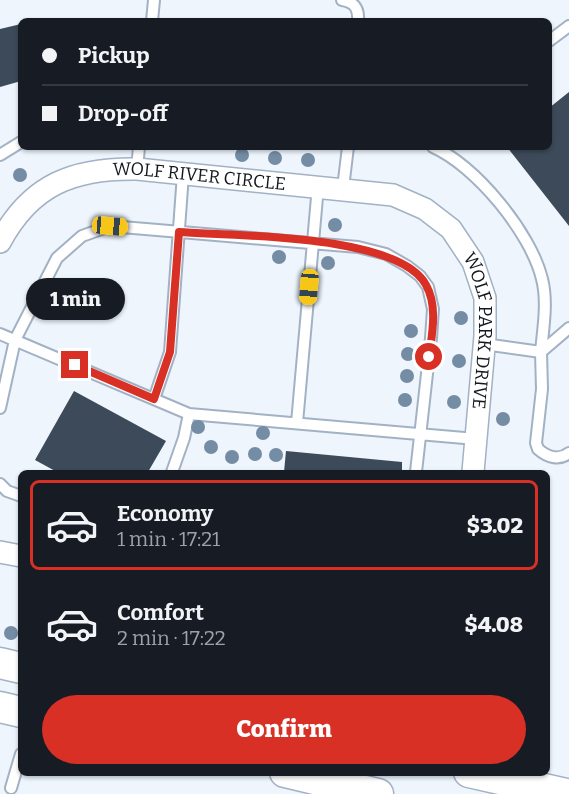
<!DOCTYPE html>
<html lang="en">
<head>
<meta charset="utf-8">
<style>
  :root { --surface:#171b24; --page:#242831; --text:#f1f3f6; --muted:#9ea1a6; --line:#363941; --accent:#d93025 }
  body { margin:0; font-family:Bitter,serif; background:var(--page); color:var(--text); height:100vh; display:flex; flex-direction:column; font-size:22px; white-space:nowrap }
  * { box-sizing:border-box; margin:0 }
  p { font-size:20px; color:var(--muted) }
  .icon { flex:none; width:33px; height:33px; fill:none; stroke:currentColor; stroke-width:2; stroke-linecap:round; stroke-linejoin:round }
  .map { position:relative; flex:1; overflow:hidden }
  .panel { position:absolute; left:18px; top:470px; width:532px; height:306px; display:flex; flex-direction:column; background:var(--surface); border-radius:9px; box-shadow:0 2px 4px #0004 }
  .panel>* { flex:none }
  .guide { position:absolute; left:18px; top:18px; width:534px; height:132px; border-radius:9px; box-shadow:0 2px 4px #0004; display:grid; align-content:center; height:132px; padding:0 24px; background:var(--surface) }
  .end { position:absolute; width:27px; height:27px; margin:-14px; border:8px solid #d93025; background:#fff; box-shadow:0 0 0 3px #fff }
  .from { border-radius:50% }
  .bubble { position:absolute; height:42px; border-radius:21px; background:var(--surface); box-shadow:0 2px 4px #0004; font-size:20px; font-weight:800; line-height:42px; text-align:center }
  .car { position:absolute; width:18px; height:36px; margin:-18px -9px; border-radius:8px; box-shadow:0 0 4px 2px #0007; background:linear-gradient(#f5c518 24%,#345 0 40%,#f5c518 0 76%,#345 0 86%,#f5c518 0) }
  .guide b { display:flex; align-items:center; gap:21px; height:57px; font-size:22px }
  .guide b+b { border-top:2px solid var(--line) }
  .guide i { width:15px; height:15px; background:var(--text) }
  ul { padding:10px 0 0; list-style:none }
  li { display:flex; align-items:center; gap:18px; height:90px; margin:0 12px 9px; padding:0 12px; border:3px solid transparent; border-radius:9px }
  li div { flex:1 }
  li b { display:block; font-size:22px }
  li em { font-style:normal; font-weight:800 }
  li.on { border-color:var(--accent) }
  li>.icon { width:54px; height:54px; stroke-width:1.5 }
  .cta { display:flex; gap:12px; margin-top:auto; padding:12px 24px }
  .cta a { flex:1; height:69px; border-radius:36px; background:var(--accent); color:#fff; font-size:24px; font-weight:800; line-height:69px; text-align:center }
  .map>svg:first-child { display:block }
</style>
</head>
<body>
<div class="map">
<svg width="569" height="794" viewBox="0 0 569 794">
  <rect width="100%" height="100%" fill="#eef5fd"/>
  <path fill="#3c4a59" d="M 21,24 L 21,81 L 0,87 L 0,29 Z
    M 569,92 L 569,226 L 507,147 L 549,147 L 549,108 Z
    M 74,391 L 166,441 L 148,472 L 57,472 L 35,460 Z
    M 286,451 L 402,462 L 402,472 L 284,472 Z"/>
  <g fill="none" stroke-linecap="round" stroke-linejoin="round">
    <defs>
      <path id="service" d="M 342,0 C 355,2 359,9 358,21
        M 152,21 L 154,0
        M 549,41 L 569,26
        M 433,147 C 476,166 531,233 542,279 C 548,302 543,329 541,352
        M 0,155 L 21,142
        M 137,169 L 139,147
        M 343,188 L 348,147
        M 0,334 L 189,414 L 476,439
        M 484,344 L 541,352 L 542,389 L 536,443 L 538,449 C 547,457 559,461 569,453
        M 541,352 L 569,328
        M 154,399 L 170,352 L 183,174
        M 0,408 L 15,340 L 57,258 L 82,236 L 110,226 L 358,247 L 386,254 L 407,266 L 420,276 L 428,287 L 433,309 L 431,338 L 416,472
        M 297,423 L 318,186
        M 172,472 L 184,438 L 189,414
        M 0,484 L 7,491 L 21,496
        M 11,788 L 21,754"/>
      <g id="minor">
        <path id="s1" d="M 0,242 C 31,184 74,168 137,169 L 393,195 L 425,209 L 451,229 L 473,262 L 485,298 L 485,336 L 473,472"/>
        <path d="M 0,552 L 21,556"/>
      </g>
      <path id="secondary" d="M 0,663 L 21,668
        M 0,707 L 21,712
        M 285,772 L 378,794
        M 469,772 L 566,794"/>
    </defs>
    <use href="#service" stroke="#a2b2c4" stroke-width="14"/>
    <use href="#minor" stroke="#a2b2c4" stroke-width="24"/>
    <use href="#secondary" stroke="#a2b2c4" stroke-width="33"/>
    <use href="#service" stroke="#fff" stroke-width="10"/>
    <use href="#minor" stroke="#fff" stroke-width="21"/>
    <use href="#secondary" stroke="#fff" stroke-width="30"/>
  </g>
  <g fill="#748ca4">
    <circle cx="242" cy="155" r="7"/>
    <circle cx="275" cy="158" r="7"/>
    <circle cx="308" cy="160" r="7"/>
    <circle cx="20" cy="175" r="7"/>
    <circle cx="335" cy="225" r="7"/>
    <circle cx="279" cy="257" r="7"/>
    <circle cx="328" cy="263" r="7"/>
    <circle cx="461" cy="318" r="7"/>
    <circle cx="411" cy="331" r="7"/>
    <circle cx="408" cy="354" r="7"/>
    <circle cx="459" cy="361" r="7"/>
    <circle cx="407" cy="376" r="7"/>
    <circle cx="405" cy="400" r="7"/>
    <circle cx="454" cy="402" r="7"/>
    <circle cx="503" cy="419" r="7"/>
    <circle cx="198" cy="427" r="7"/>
    <circle cx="263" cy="433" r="7"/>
    <circle cx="211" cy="447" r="7"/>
    <circle cx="255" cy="454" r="7"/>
    <circle cx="276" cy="455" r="7"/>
    <circle cx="232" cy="457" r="7"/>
    <circle cx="11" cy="633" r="7"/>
  </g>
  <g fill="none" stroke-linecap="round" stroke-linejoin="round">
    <path stroke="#d93025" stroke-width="8" d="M 75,365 L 154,399 L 170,352 L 179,232 C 234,236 399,234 426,285 C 438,306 432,334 429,357"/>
  </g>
  <g text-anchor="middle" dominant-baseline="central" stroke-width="6" stroke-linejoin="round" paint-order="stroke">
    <g font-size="18" fill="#12181e" stroke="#fff">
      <text stroke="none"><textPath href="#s1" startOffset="228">WOLF RIVER CIRCLE</textPath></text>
      <text stroke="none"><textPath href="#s1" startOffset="600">WOLF PARK DRIVE</textPath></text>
    </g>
  </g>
</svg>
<i class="end from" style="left:429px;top:357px"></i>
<i class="end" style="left:75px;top:365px"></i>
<div class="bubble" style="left:26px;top:278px;width:99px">1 min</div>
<i class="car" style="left:110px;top:226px;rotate:95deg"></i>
<i class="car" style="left:309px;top:287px;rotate:185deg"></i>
<div class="guide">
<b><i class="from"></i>Pickup</b>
<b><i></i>Drop-off</b>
</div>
<section class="panel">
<ul>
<li class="on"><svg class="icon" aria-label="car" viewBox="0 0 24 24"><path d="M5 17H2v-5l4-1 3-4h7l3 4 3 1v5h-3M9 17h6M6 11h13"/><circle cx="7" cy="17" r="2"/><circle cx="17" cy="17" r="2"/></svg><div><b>Economy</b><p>1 min · 17:21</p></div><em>$3.02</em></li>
<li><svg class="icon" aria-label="car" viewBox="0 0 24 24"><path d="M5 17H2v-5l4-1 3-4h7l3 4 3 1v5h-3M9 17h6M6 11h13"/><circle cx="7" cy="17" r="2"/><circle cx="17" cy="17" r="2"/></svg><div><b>Comfort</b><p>2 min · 17:22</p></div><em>$4.08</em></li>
</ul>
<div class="cta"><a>Confirm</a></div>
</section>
</div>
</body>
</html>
